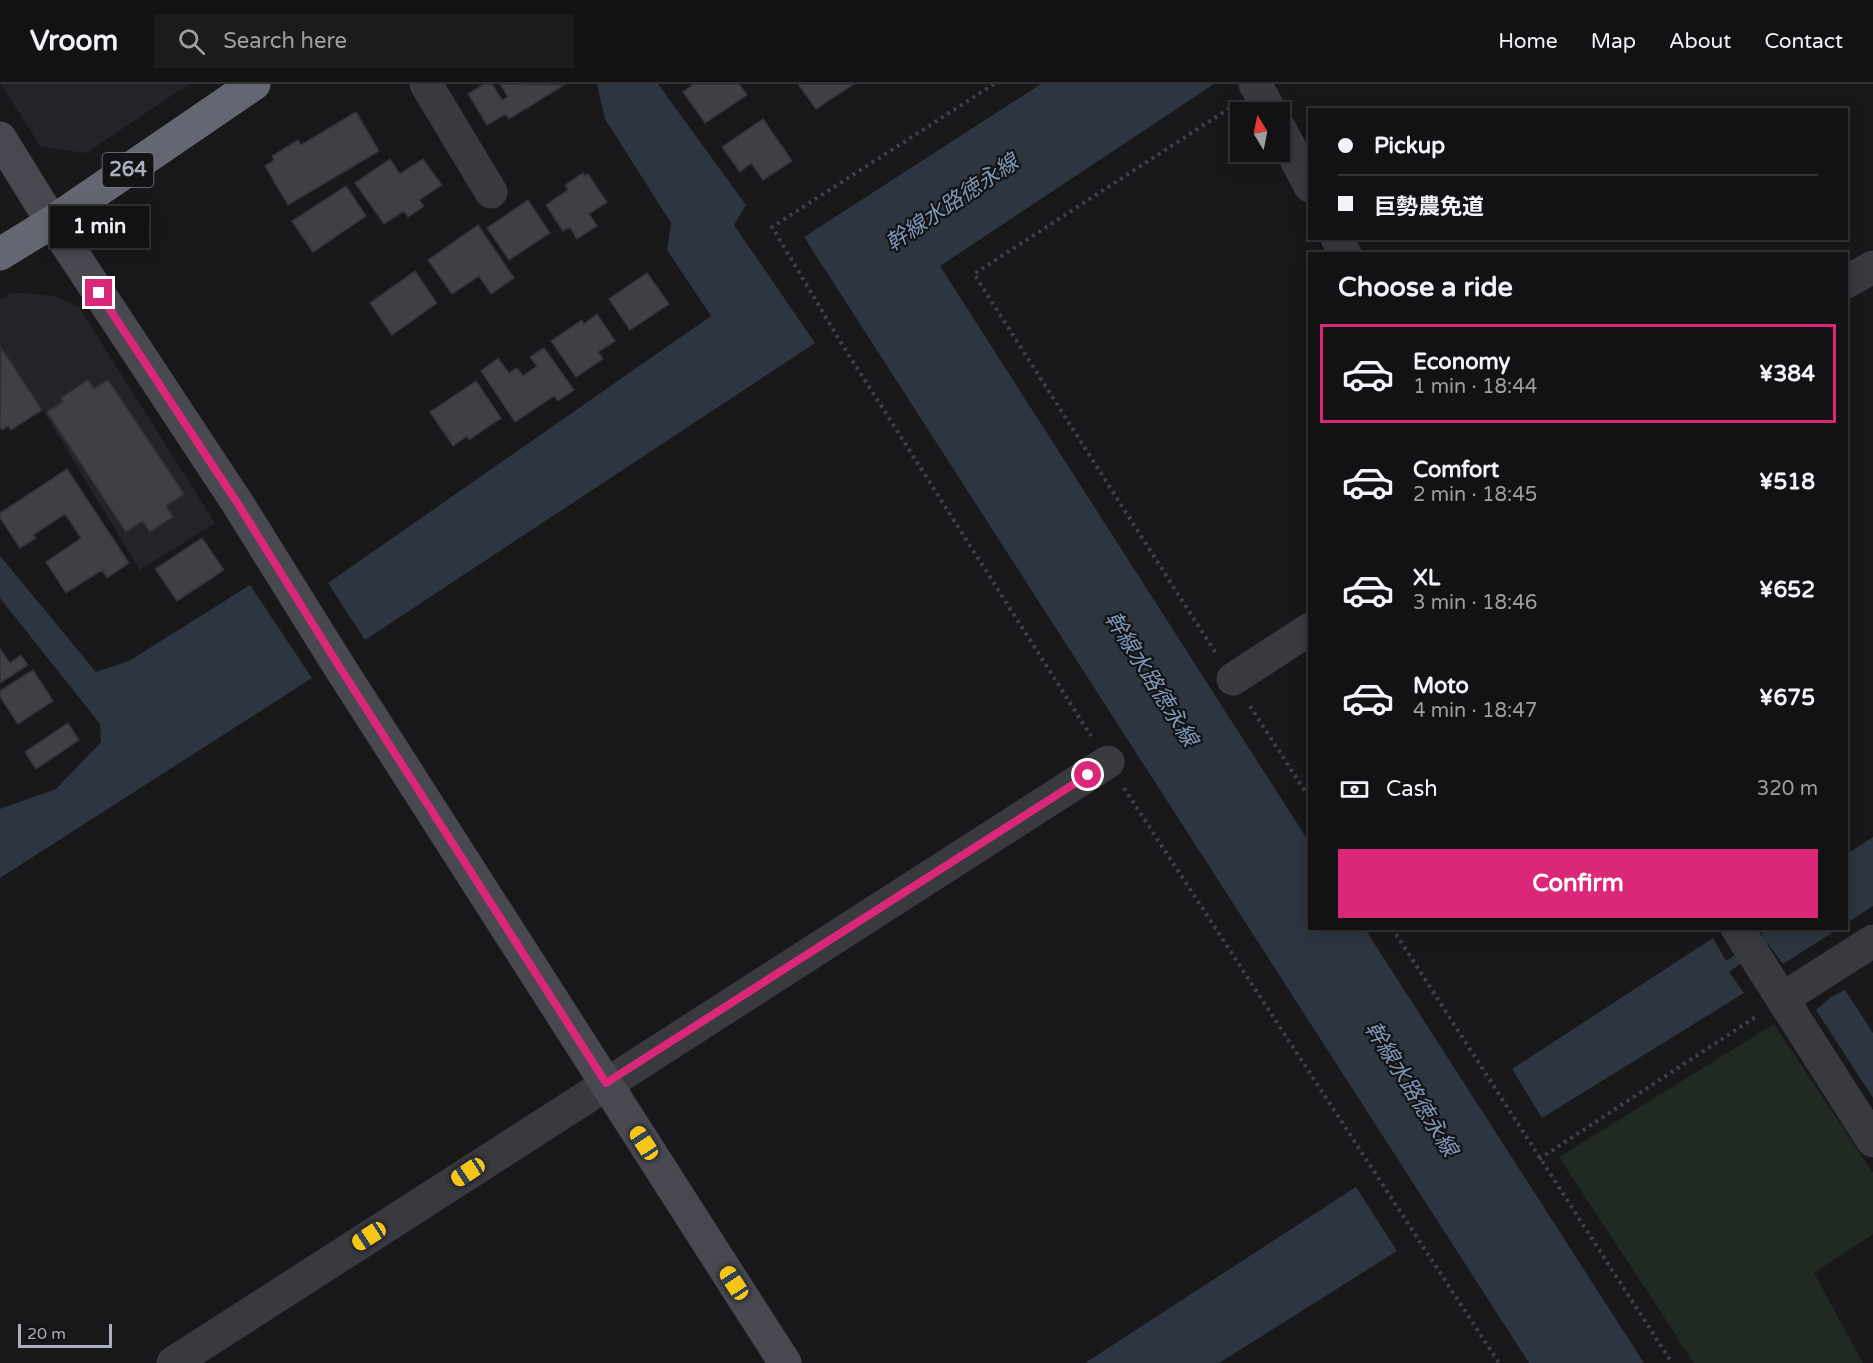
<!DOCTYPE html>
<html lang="en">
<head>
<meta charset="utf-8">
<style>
  :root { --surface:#121214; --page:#1b1b1d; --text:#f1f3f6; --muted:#9c9ea0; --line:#313234; --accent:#db2777 }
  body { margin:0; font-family:"Varela Round","Noto Sans JP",sans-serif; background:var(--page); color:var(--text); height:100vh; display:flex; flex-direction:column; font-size:22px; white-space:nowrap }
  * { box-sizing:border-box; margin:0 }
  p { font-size:20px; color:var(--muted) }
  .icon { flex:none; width:33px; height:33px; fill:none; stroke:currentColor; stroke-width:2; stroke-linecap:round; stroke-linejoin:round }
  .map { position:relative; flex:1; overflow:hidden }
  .details { position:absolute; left:1308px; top:168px; width:540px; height:678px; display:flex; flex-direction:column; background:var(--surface); border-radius:0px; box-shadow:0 3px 15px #0003,0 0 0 2px var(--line) }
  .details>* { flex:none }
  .guide { position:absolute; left:1308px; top:24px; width:540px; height:132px; border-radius:0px; box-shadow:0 3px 15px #0003,0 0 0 2px var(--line); display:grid; align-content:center; height:132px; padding:0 30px; background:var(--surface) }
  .needle { width:39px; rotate:350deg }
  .fabs { position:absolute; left:1230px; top:18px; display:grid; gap:12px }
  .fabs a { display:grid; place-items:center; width:60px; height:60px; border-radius:0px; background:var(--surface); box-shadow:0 3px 15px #0003,0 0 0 2px var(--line); font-size:30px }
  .scale { position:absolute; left:18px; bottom:15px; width:94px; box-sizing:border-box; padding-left:6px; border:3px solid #aaadbb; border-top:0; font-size:16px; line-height:21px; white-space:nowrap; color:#aaadbb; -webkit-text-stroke:4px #131315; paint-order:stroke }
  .end { position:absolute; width:27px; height:27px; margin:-14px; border:8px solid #db2777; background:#fff; box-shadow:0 0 0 3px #fff }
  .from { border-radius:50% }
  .bubble { position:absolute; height:42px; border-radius:0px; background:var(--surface); box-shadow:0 3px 15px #0003,0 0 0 2px var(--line); font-size:20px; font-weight:700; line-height:42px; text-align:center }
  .car { position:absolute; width:18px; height:36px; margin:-18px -9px; border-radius:8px; box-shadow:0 0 4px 2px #0007; background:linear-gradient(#f5c518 24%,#345 0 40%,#f5c518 0 76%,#345 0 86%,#f5c518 0) }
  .guide b { display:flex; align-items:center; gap:21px; height:57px; font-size:22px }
  .guide b+b { border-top:2px solid var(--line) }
  .guide i { width:15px; height:15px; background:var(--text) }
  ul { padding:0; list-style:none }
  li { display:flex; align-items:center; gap:18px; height:99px; margin:0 12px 9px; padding:0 18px; border:3px solid transparent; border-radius:0px }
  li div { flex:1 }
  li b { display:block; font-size:22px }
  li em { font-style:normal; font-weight:700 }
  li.selected { border-color:var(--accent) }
  li>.icon { width:54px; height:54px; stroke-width:1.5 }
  h2 { padding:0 30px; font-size:27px; line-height:72px }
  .pay { display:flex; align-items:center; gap:15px; height:66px; padding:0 30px; font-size:22px }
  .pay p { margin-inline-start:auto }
  .button { display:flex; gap:12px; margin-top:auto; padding:12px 30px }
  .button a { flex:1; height:69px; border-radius:0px; background:var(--accent); color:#fff; font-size:24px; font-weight:700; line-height:69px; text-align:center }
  header { display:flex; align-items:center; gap:36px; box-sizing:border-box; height:84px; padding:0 30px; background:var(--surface); border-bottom:2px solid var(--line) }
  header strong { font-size:28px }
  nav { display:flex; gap:33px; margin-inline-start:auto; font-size:21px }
  .search { width:420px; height:54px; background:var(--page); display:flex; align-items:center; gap:15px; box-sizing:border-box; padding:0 21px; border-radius:0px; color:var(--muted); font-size:22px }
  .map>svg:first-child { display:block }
</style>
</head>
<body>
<header>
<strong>Vroom</strong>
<div class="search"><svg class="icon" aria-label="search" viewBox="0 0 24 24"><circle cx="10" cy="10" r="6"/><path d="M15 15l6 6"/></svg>Search here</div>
<nav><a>Home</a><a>Map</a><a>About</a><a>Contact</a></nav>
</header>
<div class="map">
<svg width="1873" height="1279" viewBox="0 0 1873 1279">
  <rect width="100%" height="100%" fill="#18181a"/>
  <path fill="#242428" d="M 1,0 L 189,0 L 86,69 L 41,63 Z
    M 10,209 L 27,209 L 54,212 L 78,222 L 215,439 L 140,486 L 43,327 L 0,265 L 0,216 Z"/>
  <path fill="#202922" d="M 1774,940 L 1873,1089 L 1873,1150 L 1814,1189 L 1863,1279 L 1694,1279 L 1559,1073 Z"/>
  <path fill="#2d3540" d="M 597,0 L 658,0 L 746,121 L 734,141 L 815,259 L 365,556 L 328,499 L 711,232 L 667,166 L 671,139 L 605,35 Z
    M 1041,0 L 1214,0 L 940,182 L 1309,758 L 1310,844 L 1365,845 L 1644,1279 L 1529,1279 L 804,153 Z
    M 0,472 L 96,588 L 129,577 L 250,501 L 312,594 L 0,794 L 0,725 L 56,705 L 101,658 L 100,640 L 0,514 Z
    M 1873,753 L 1873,822 L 1847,839 L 1847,770 Z
    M 1759,845 L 1838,845 L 1783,880 L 1768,860 L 1729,888 L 1744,909 L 1542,1034 L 1512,985 L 1713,854 L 1726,877 L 1763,852 Z
    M 1845,906 L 1873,949 L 1873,1014 L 1816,926 L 1831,913 Z
    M 1356,1103 L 1397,1167 L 1219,1279 L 1085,1279 Z"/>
  <path fill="#3f4045" stroke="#323237" stroke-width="1.5" d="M 484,0 L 492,0 L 502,16 L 508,13 L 500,0 L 564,1 L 509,35 L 506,30 L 487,41 L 468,10 Z
    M 694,0 L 739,0 L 747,11 L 705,39 L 683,8 Z
    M 798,0 L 854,0 L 816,25 Z
    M 356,28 L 379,67 L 288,121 L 265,82 L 274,76 L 272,72 L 298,56 L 301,61 Z
    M 763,35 L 792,77 L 763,96 L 751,79 L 740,88 L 722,63 Z
    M 390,75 L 400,90 L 423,75 L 442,101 L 419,116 L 424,122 L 408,133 L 404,127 L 384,140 L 355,99 Z
    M 583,89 L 585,92 L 588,90 L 607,118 L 589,130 L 597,142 L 577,155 L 570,143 L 563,147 L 546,121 L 568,106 L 565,101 Z
    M 346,102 L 366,132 L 313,168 L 292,137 Z
    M 528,116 L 550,149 L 509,176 L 487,144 Z
    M 478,141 L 514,194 L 491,210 L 479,192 L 452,210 L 428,176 Z
    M 415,187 L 437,219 L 392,251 L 370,219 Z
    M 647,189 L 669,220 L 630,246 L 609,215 Z
    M 597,230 L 615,257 L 598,268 L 603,275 L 576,293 L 551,257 L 582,236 L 584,240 Z
    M 1,264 L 42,326 L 11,346 L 8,342 L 2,346 L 0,343 Z
    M 544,264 L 574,306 L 558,317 L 554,312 L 515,338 L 481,287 L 498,274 L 509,289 L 517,284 L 523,292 L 537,282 L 530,273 Z
    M 88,296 L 94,305 L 108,296 L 184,410 L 166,422 L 173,433 L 150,448 L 143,437 L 126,448 L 47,328 L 63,318 L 61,314 Z
    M 476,297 L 501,334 L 469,356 L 467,352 L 453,362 L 430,328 Z
    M 67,385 L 129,479 L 107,494 L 102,486 L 66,509 L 46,478 L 81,454 L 65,430 L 33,451 L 36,454 L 20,464 L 0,434 L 0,429 Z
    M 202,454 L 224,486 L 177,517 L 155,485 Z
    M 0,565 L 10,579 L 21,571 L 28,581 L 0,599 Z
    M 33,586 L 53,617 L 18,640 L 0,613 L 0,607 Z
    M 68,639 L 79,656 L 36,685 L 25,668 Z"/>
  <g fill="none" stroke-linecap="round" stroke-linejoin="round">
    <path stroke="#3f4047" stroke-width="4" stroke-dasharray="3 4.5" stroke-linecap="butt" d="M 994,0 L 772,143 L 840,257 L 1091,652
      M 1215,568 L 974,190 L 1233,22
      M 1250,622 L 1310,715
      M 1124,704 L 1499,1279
      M 1392,844 L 1672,1279
      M 1539,1075 L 1757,932"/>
    <path stroke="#393940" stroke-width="33" d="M 426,0 L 491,108
      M 1255,0 L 1271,28
      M 1280,45 L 1310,102
      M 1337,154 L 1345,170
      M 1846,198 L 1873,183
      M 1233,595 L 1310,545
      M 1737,844 L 1873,1057
      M 1782,915 L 1873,857
      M 173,1279 L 1108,678"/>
    <path stroke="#474850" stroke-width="33" d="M 0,54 L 52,138 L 238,420 L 337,579 L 785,1279"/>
    <path stroke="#646771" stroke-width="33" d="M 0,170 L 52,138 L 254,0"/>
  </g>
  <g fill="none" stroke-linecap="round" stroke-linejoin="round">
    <path stroke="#db2777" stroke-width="8" d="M 99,209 L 238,420 L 337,579 L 606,999 L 1088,691"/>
  </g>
  <g text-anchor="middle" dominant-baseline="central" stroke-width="4.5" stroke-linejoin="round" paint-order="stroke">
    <rect fill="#131315" stroke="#7d7f89" stroke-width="1.5" x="102.5" y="69" width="51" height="34" rx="4.5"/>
    <g font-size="20" font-weight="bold" fill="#aaadbb">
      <text x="128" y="86">264</text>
    </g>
    <g font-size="22" font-style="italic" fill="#7f97b8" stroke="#131315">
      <text transform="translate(952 119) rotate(-34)">幹線水路徳永線</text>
      <text transform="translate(1151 595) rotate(58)">幹線水路徳永線</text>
      <text transform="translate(1411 1005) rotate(58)">幹線水路徳永線</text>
    </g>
  </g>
</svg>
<div class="fabs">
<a><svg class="needle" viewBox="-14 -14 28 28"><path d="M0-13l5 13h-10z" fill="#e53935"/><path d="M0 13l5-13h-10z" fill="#9c9ea0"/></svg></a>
</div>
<div class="scale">20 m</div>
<i class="end from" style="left:1088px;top:691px"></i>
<i class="end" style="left:99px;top:209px"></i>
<div class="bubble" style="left:50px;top:122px;width:99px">1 min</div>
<i class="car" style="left:644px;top:1059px;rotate:327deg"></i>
<i class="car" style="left:468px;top:1088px;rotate:237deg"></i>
<i class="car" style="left:369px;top:1152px;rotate:237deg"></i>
<i class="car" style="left:734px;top:1199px;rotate:327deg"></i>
<div class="guide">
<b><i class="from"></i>Pickup</b>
<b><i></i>巨勢農免道</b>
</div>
<section class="details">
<h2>Choose a ride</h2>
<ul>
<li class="selected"><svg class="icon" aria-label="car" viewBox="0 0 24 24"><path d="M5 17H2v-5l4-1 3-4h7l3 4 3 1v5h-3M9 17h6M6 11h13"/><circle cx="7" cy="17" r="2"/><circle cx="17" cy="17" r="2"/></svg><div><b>Economy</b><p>1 min · 18:44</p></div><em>¥384</em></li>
<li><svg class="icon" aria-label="car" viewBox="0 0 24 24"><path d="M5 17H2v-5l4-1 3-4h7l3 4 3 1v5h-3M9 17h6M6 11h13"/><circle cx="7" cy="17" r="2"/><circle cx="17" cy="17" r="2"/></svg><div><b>Comfort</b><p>2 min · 18:45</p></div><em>¥518</em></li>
<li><svg class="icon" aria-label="car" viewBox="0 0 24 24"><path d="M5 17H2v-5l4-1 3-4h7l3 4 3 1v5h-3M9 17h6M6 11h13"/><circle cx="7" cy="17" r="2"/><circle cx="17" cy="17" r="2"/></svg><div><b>XL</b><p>3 min · 18:46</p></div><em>¥652</em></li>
<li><svg class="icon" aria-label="car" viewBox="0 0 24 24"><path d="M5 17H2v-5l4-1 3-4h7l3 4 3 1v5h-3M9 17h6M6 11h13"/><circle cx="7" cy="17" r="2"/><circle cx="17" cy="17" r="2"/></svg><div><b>Moto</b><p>4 min · 18:47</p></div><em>¥675</em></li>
</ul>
<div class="pay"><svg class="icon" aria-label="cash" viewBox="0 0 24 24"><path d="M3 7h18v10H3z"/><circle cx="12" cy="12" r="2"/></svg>Cash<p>320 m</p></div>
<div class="button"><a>Confirm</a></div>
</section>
</div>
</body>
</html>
